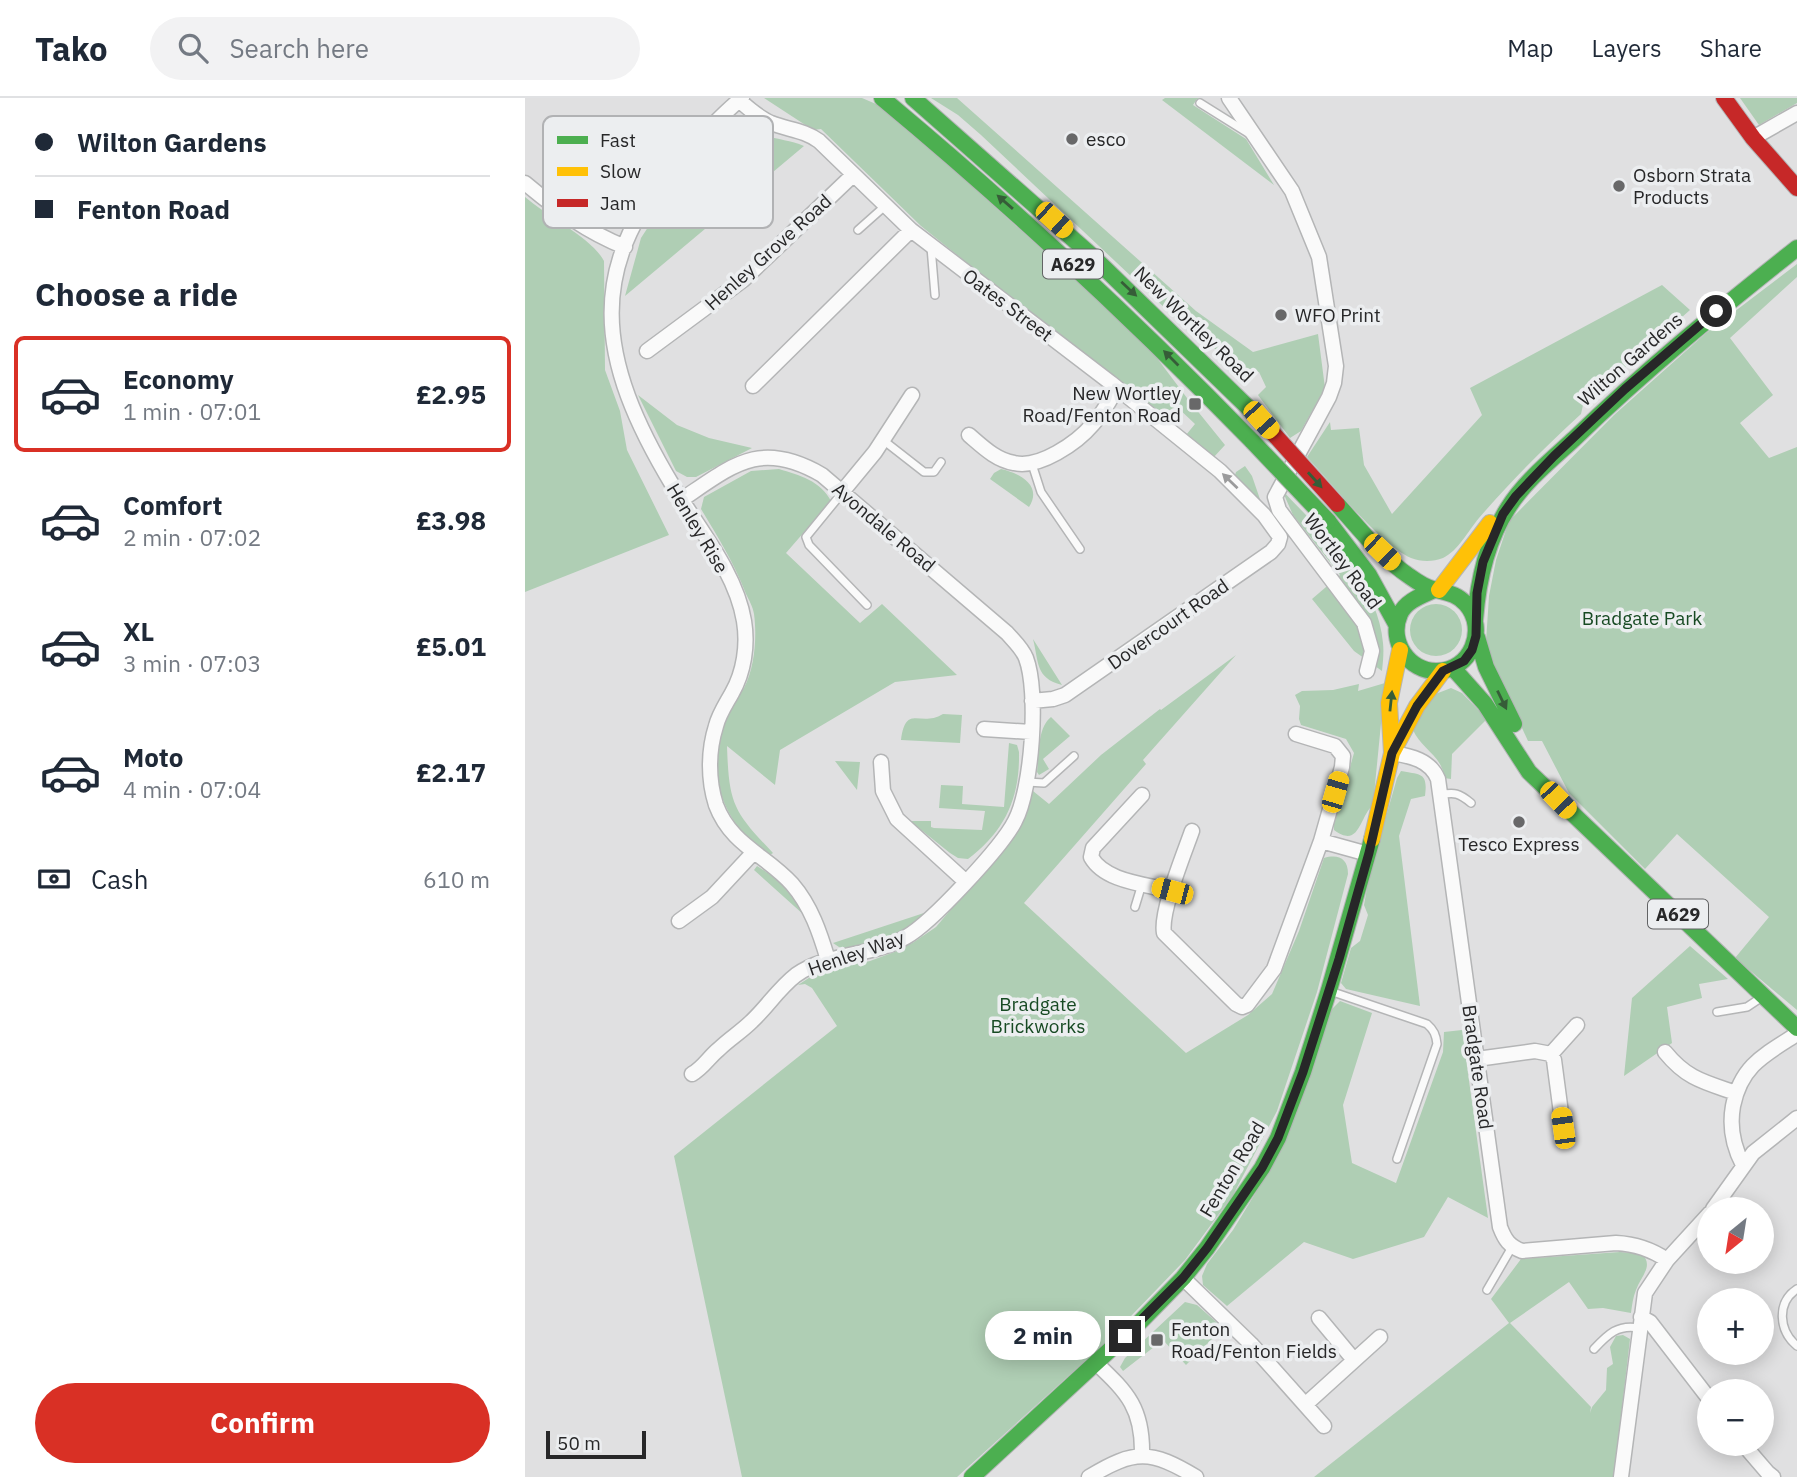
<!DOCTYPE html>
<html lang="en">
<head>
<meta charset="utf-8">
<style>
  :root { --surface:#fff; --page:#f2f2f3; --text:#1f2937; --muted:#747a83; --line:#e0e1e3; --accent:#d93025 }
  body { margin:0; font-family:"IBM Plex Sans",sans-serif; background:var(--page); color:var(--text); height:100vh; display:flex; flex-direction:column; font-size:26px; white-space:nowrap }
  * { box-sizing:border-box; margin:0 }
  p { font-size:23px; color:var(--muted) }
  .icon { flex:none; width:38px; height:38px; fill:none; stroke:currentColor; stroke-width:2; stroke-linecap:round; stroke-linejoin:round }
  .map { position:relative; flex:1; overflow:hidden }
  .sheet { display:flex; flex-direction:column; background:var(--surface); width:525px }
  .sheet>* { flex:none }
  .hud { display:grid; align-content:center; height:154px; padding:0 35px; background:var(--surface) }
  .needle { width:46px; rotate:210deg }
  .controls { position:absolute; left:1172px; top:1099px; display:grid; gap:14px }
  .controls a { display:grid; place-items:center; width:77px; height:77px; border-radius:50%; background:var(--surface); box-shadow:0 4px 18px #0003; font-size:35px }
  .scale { position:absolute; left:21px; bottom:18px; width:100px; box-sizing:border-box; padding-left:7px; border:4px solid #272728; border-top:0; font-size:19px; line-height:24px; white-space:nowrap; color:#272728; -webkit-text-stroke:5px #eceef0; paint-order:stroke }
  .end { position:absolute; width:32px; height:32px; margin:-16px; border:9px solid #272728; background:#fff; box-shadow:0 0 0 4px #fff }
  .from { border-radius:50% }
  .bubble { position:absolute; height:49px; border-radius:24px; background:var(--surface); box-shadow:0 4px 18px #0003; font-size:23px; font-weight:700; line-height:49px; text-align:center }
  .car { position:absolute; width:21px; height:42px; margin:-21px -10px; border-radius:9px; box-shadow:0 0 5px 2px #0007; background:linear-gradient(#f5c518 24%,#345 0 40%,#f5c518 0 76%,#345 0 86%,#f5c518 0) }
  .hud b { display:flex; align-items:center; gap:24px; height:66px; font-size:26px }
  .hud b+b { border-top:2px solid var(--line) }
  .hud i { width:18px; height:18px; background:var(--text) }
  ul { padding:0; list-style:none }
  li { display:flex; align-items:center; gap:21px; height:116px; margin:0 14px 10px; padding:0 21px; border:4px solid transparent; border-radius:10px }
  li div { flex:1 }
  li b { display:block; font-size:26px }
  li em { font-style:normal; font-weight:700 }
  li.active { border-color:var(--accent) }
  li>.icon { width:63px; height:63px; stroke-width:1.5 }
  h2 { padding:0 35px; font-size:32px; line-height:84px }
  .pay { display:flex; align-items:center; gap:18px; height:77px; padding:0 35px; font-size:26px }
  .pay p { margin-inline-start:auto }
  .button { display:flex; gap:14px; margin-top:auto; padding:14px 35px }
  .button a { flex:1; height:80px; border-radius:42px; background:var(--accent); color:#fff; font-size:28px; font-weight:700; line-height:80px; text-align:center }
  header { display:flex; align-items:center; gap:42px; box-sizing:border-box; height:98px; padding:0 35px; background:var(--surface); border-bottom:2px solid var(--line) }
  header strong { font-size:33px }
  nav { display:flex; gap:38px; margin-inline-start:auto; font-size:24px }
  .search { width:490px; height:63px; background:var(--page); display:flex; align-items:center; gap:18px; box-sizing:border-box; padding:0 24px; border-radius:38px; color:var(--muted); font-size:26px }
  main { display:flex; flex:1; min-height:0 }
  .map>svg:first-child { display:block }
</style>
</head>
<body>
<header>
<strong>Tako</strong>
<div class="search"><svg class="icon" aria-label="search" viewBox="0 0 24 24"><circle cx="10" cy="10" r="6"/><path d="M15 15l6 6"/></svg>Search here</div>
<nav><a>Map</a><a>Layers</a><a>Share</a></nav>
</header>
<main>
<section class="sheet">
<div class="hud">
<b><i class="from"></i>Wilton Gardens</b>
<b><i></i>Fenton Road</b>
</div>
<h2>Choose a ride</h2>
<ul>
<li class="active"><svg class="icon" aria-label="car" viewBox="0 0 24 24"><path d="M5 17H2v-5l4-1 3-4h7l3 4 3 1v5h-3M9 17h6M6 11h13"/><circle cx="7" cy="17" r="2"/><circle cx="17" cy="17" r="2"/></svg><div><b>Economy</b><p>1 min · 07:01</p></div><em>£2.95</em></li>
<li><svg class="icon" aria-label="car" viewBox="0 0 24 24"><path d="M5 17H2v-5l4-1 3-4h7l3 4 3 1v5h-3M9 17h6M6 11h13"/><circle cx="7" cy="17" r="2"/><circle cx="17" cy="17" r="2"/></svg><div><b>Comfort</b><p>2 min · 07:02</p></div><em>£3.98</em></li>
<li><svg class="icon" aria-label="car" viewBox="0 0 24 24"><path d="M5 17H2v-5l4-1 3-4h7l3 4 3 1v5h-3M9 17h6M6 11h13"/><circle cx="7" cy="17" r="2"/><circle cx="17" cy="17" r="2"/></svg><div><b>XL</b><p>3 min · 07:03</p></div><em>£5.01</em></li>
<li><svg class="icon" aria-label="car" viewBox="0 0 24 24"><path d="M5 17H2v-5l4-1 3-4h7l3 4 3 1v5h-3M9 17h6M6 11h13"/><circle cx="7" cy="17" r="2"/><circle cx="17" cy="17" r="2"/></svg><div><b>Moto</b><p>4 min · 07:04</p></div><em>£2.17</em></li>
</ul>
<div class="pay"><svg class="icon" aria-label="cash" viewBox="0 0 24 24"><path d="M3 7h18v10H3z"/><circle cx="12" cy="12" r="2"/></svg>Cash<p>610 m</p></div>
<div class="button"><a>Confirm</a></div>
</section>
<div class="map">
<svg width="1272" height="1379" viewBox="0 0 1272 1379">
  <rect width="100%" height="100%" fill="#e0e0e1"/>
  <path fill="#afceb4" d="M 239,0 L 337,0 L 351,6 L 439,81 L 620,244 L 662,300 L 700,347 L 688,360 L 661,337 L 670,326 L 651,308 L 639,316 L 584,279 L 396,128 L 296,31 L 288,32 Z
    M 406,0 L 432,0 L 671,213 L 728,254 L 793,236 L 800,290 L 776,333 L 765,340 L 733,297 L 741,289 L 734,274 L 716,270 L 659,228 L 456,37 L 433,17 Z
    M 640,0 L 678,0 L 672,1 L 668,7 L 721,41 L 749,87 L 637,2 Z
    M 1215,0 L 1272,0 L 1272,5 L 1234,27 Z
    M 210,30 C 222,30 228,34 239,37 C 253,42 266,42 279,48 L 100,198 L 116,140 L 151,86 Z
    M 0,99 C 22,118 67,140 79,163 L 80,272 L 95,313 L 102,352 L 144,437 L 0,494 Z
    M 1272,166 L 1272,179 L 1205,240 L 1248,297 L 1215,325 L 1244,360 L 1272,349 L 1272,912 L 1210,860 L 1244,819 L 1152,736 L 1120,771 L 1044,695 L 1017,643 L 1003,643 L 971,573 L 961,544 L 964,498 L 971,462 L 984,423 L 1089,317 L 1180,236 Z
    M 1137,187 L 1165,212 L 1058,307 L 1056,316 C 1020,349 986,383 954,420 C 943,433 933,453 918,460 C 908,464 896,464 886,460 C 855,446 807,386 782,359 L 805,324 L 806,332 L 834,330 L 839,367 L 867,416 L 957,317 L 945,290 Z
    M 113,297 L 152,327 L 184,340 L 227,350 L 171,379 L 162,379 L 151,373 Z
    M 720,368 L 727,378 L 738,410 L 710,377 L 711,374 Z
    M 254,371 C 274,377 296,383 306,403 L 261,455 L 335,525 L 357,506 L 432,577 L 370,584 L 255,652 L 250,687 L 202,648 C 204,706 208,713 248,755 L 242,759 C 198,725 176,670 202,617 C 206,607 214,599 219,590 C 230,569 232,538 229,516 C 228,509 224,502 221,496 C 209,465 193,439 176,411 L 179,399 L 226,373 Z
    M 476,371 C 494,375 518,387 504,409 L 465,381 L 469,375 Z
    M 757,392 C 797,435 853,483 858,545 C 859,554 858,564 857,573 L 829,553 L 787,501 L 815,477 L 768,417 Z
    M885 532a26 26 0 1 1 52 0a26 26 0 1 1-52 0Z
    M 508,541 L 537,587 C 510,580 514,564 508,541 Z
    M 711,557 L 618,662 L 621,666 L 499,805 L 661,955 L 723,917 L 747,896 L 774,833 L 799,760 C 813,756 823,760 823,776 L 792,894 L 752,1013 L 708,1097 L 660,1162 L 582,1243 L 432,1379 L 217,1379 L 149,1058 L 312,928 L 287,890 L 280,886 L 273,887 L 293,874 L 345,863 L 372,853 L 389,844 L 411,829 L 488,738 L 501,716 L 508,693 L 524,706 L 576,657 L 635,611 L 636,612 Z
    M 860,585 L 848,707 C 834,719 835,751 809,732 L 809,725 L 829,655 L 821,641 L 776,627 L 774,621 L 775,608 L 770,597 L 777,593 L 808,592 L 834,586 L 833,593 Z
    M 926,590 L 937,595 L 962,621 L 927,656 L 926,681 L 919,680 C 918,658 896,651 888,632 L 908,597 Z
    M 418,616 L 437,617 L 435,645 L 376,642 C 381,605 395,630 418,616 Z
    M 526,619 L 545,638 L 518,661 L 524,671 L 514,677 L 512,674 C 514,658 512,630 526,619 Z
    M 484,645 L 492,647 L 494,654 C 495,700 480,733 443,761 L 433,760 L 425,755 L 385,723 L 406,723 L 406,729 L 409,730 L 457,732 L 460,713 L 414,710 L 416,687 L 438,688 L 437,706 L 479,709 Z
    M 310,663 L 335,664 L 332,692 Z
    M 876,673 C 896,677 903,674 900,698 L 886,701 L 874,738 L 895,908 L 821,891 L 816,885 L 826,850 L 835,843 L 843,817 L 839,807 L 844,779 L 872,680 Z
    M 232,768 C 254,781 266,795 279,817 L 229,772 Z
    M 402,814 C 378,837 350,845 317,851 L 308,845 Z
    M 1165,848 L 1203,881 L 1174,886 L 1177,900 L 1142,909 L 1147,945 L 1099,978 L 1107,900 Z
    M 815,903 L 847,915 L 818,1007 L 827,1065 L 871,1085 L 918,954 L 919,934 L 937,932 L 963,1120 L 923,1099 L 899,1139 L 828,1161 L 779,1144 L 702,1208 L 678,1187 L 677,1178 L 682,1166 L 708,1132 L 739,1081 L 807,911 Z
    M 1095,1154 L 1117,1156 C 1129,1168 1116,1178 1111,1192 C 1108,1199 1107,1207 1106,1215 L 1078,1210 L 1063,1211 L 1044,1184 L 985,1225 L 1066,1309 L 1065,1315 L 1067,1309 L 1081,1292 L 1082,1270 L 1088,1266 L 1085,1249 L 1091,1238 L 1098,1237 L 1105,1241 L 1089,1379 L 789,1379 L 984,1225 L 966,1201 L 996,1161 Z
    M 660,1204 L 672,1207 L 698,1230 L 661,1267 L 638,1242 L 598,1273 L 595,1269 L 600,1260 Z"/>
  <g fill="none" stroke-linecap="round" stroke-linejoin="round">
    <defs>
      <path id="lane" d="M 675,5 L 723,35
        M 333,132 L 360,108
        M 406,149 L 410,197
        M 358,342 L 399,374 L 409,374 L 416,364
        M 507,366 L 516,394 L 555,451
        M 317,395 L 281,439 L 284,447 L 342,507
        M 502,684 L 519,685 L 549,658
        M 914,697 C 930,694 934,695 946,705
        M 610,809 L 617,786
        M 808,894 L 902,926 C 909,932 911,937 912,946 L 872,1061
        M 1192,914 L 1222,909 L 1234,901
        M 1272,1191 C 1251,1205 1254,1233 1272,1248
        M 962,1192 L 987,1149
        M 1069,1251 C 1083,1236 1093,1226 1114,1230"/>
      <path id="street" d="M 217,0 C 198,15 181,34 164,52 C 55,166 72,262 148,388 C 173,430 211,474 219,523 C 223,547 219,574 207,595 C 201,606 194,616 191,628 C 183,653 183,682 191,707 C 206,747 241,757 267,786 C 286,808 295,835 303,862
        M 704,0 L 767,93 L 794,159 L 811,268 L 809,285 L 804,299 L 750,399 L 754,412 L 839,525 L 847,553 L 842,573
        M 214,2 C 224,11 234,20 246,25 C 264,32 279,32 294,43 L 386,132 L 586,285 L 695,373 L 739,417 L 755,439 L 753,446 L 746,454 L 540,597 L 528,601 L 507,603
        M 1228,40 L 1272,15
        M 0,85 C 31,111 62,134 100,149
        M 122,253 L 218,182 L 328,77
        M 228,288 L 386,132
        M 444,337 C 458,349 471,362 489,365 C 514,371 552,345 568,326 C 578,315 585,302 592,290
        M 317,394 L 350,354 L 387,297
        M 156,402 C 208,367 235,341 297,377 L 482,535 C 489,543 497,550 501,560 C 514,594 507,691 490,723 C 477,749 406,825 381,839 C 347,859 303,854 271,877 C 254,890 242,909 227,923 C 216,934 204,941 194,951 C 184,959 178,970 167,976
        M 459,631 L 506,634
        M 867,655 C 886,658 905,662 913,681 L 975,1129 C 980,1142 984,1148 997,1153 L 1091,1145 C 1111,1146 1126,1151 1142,1162
        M 356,664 L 358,693 L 372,721 L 440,783
        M 617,697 L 568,750 L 566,759 C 580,784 621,786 647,793
        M 667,733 C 659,756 635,814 639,835 L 711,906 L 717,909 L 722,907 L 749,871 L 796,743 L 817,669 L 818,658 L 810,648 L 771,636
        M 796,743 L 843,756
        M 154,823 L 187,799 L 228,755
        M 1140,954 C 1162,981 1179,984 1211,995
        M 1026,956 L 1052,927
        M 952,961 L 1010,953 L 1026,956 L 1029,962 L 1038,1030
        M 1218,1067 C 1208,1048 1204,1030 1208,1008 C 1216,968 1239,957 1272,936
        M 1188,1111 L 1228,1055 L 1272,1020
        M 658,1180 L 726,1246 L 799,1328
        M 1116,1219 L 1125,1224 L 1185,1302
        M 794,1220 L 829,1262
        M 571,1265 C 603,1295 618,1311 617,1357
        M 781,1306 L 855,1239
        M 1218,1346 L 1243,1375 L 1248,1379
        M 564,1379 C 610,1351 626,1352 671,1379
        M 1096,1379 L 1120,1195 L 1142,1162 L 1185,1115"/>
      <path id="fast" d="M 357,0 C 487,108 610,223 728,344
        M 388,0 L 565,156 L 736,322
        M 812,406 C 835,431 856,459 884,478 C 891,483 899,489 908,491 C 921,495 931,495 941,506 C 963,531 946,573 912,573 C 884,574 863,543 875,516 C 881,503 896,498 909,492
        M 803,423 L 844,477 L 871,526
        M 950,522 C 953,483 961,444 983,410 C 999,384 1026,362 1049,341 C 1119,273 1195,211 1272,150
        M 952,539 L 961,569 L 989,626
        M 928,570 L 960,606 L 1004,674 L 1272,930
        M 447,1379 L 614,1225 L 658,1180 L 682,1150 L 737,1070 L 753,1040 L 778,974 L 804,892 L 847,741"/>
      <path id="slow" d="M 914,492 L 965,425
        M 867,655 L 864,605 L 875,552
        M 847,741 L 867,655 L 892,608 L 918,573"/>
      <path id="jam" d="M 1199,0 L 1228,40 L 1272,90"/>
    </defs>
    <use href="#lane" stroke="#b4b5b6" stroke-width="10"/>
    <use href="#street" stroke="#b4b5b6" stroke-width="17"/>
    <use href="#fast" stroke="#b4b5b6" stroke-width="18"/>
    <use href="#slow" stroke="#b4b5b6" stroke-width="18"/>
    <use href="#jam" stroke="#b4b5b6" stroke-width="18"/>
    <use href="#lane" stroke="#fafafa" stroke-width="7"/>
    <use href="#street" stroke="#fafafa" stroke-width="14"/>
    <use href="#fast" stroke="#4caf50" stroke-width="16"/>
    <use href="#slow" stroke="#ffc107" stroke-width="16"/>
    <use href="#jam" stroke="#c62828" stroke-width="16"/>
    <defs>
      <path id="fast-bridge" d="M 728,344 L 803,423"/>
      <path id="jam-bridge" d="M 736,322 L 812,406"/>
    </defs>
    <use href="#fast-bridge" stroke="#b4b5b6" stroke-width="18" stroke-linecap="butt"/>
    <use href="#jam-bridge" stroke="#b4b5b6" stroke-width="18" stroke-linecap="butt"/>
    <use href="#fast-bridge" stroke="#4caf50" stroke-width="16"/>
    <use href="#jam-bridge" stroke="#c62828" stroke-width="16"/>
  </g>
  <defs><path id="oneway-solid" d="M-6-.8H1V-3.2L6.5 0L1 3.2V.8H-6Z" transform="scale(1.75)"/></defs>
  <g fill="#365d38">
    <use href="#oneway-solid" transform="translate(480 104) rotate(-139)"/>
    <use href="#oneway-solid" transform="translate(604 191) rotate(43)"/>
    <use href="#oneway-solid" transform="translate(646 260) rotate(-135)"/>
    <use href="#oneway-solid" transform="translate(790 382) rotate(48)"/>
    <use href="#oneway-solid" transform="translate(977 602) rotate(64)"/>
    <use href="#oneway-solid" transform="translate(866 603) rotate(-84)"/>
  </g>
  <use fill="#9b9b9c" href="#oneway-solid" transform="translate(705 383) rotate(-136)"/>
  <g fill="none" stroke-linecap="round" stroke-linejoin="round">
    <path stroke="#272728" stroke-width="9" d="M 600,1238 L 658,1180 L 682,1150 L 737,1070 L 753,1040 L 778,974 L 814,861 L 844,755 L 867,655 L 892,608 L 918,573 L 939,563 L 947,552 L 951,538 L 952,495 L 958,464 L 978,416 L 991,398 L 1029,358 L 1100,291 L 1191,213"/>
  </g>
  <g fill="#686869" stroke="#eceef0" stroke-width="2.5">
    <circle cx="547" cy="41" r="7"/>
    <circle cx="1094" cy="88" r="7"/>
    <circle cx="756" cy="217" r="7"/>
    <rect x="663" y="299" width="14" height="14" rx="3.5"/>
    <circle cx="994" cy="724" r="7"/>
    <rect x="625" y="1235" width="14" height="14" rx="3.5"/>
  </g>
  <g text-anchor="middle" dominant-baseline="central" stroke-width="7" stroke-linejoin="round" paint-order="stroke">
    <g fill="#eceef0" stroke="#626364" stroke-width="2">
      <rect x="518" y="151.5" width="60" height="29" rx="5"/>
      <rect x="1123" y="801.5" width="60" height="29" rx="5"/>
    </g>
    <g font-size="18" font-weight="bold" fill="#272728">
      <text x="548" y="166">A629</text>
      <text x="1153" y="816">A629</text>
    </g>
    <g font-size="19" fill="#272728" stroke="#eceef0" text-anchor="start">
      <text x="561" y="41">esco</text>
      <text x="1108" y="77">Osborn Strata<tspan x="1108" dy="22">Products</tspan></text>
      <text x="770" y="217">WFO Print</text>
      <text x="656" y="295" text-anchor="end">New Wortley<tspan x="656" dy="22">Road/Fenton Road</tspan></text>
      <text x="994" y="746" text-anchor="middle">Tesco Express</text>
      <text x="646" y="1231">Fenton<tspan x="646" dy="22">Road/Fenton Fields</tspan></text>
    </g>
    <g font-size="19" fill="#272728" stroke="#eceef0">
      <text transform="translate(243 154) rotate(-42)">Henley Grove Road</text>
      <text transform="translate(483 207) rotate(37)">Oates Street</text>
      <text transform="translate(669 226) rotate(44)">New Wortley Road</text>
      <text transform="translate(1105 261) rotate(-41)">Wilton Gardens</text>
      <text transform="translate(359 429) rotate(40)">Avondale Road</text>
      <text transform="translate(173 430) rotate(59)">Henley Rise</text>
      <text transform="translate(818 463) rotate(53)">Wortley Road</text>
      <text transform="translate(643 526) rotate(-35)">Dovercourt Road</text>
      <text transform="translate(331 855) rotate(-19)">Henley Way</text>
      <text transform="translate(953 969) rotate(82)">Bradgate Road</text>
      <text transform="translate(707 1071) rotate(-59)">Fenton Road</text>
    </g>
    <g font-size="19" fill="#174a23" stroke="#eceef0">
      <text x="1117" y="520">Bradgate Park</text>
      <text x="513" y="906">Bradgate<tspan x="513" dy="22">Brickworks</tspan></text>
    </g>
  </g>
  <rect x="18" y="18" width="230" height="112" rx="10" fill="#eceef0" stroke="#b1b2b4" stroke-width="2"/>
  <rect x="32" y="38" width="31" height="8" fill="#4caf50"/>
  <rect x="32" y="69" width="31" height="9" fill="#ffc107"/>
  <rect x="32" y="101" width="31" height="8" fill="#c62828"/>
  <g font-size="19" fill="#272728">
    <text x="75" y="49">Fast</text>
    <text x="75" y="80">Slow</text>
    <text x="75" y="112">Jam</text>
  </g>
</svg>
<div class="controls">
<a><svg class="needle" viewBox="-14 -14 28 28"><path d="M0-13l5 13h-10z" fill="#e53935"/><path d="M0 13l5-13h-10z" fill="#747a83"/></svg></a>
<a>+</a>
<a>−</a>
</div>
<div class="scale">50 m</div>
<i class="end from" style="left:1191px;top:213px"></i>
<i class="end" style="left:600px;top:1238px"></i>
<div class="bubble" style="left:460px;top:1213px;width:116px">2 min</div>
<i class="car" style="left:529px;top:122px;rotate:132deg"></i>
<i class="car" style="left:736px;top:322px;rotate:138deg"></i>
<i class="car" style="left:857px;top:454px;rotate:134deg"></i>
<i class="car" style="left:810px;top:694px;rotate:16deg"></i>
<i class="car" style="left:1033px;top:702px;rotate:136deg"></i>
<i class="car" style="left:647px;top:793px;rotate:285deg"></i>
<i class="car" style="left:1038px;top:1030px;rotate:352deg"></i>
</div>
</main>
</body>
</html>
